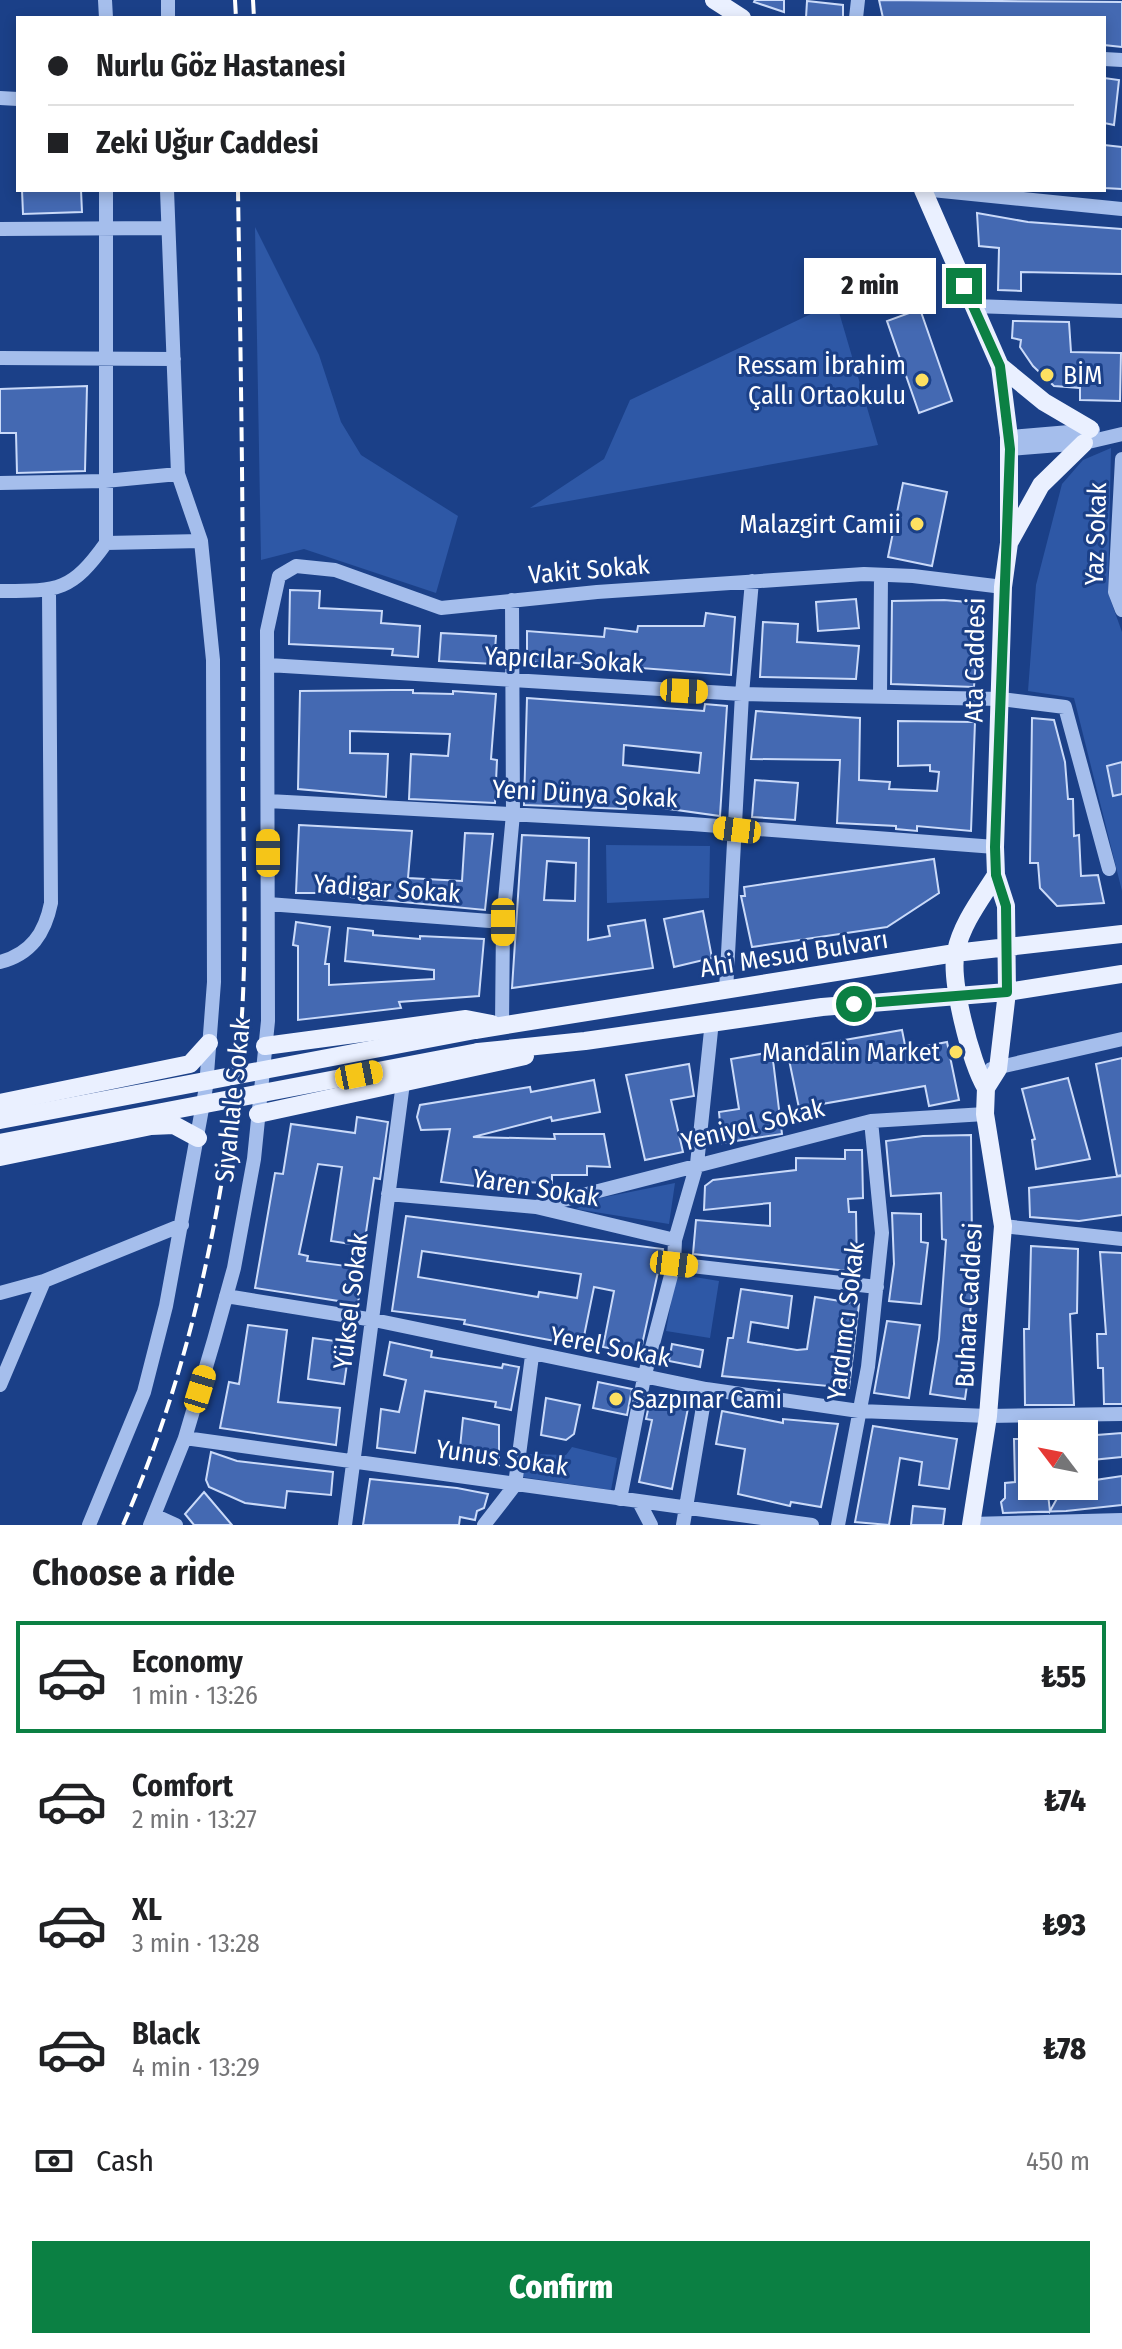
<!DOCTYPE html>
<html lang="en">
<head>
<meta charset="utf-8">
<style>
  :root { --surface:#fff; --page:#f6f6f6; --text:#202124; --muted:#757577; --line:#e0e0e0; --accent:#0b8043 }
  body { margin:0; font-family:"Fira Sans Condensed",sans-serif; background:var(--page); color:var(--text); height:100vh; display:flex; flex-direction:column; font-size:30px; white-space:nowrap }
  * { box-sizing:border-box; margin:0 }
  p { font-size:26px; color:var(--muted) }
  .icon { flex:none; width:44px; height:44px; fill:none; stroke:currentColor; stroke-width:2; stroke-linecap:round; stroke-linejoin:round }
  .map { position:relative; height:1525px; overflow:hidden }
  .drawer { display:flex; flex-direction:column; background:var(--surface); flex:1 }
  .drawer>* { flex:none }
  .hud { position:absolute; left:16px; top:16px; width:1090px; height:176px; border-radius:0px; box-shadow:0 4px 12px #0003; display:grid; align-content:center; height:176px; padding:0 32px; background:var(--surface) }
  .needle { width:52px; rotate:302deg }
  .tools { position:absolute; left:1018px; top:1420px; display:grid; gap:16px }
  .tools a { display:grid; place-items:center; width:80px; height:80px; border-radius:0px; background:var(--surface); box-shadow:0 4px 12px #0003; font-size:40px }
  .end { position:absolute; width:36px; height:36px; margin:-18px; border:10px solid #0b8043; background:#fff; box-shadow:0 0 0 4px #fff }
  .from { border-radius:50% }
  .bubble { position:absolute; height:56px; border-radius:0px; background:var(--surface); box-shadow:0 4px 12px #0003; font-size:26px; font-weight:800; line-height:56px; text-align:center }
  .car { position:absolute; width:24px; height:48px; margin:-24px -12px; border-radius:10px; box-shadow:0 0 6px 2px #0007; background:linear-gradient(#f5c518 24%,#345 0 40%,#f5c518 0 76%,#345 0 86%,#f5c518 0) }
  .hud b { display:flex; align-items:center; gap:28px; height:76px; font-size:30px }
  .hud b+b { border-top:2px solid var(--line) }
  .hud i { width:20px; height:20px; background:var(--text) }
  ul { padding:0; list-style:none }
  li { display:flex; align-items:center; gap:24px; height:112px; margin:0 16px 12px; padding:0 16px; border:4px solid transparent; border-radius:0px }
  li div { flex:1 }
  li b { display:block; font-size:30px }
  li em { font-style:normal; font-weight:800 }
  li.selected { border-color:var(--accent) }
  li>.icon { width:72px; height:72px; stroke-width:1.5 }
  h2 { padding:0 32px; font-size:36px; line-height:96px }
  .pay { display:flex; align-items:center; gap:20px; height:88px; padding:0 32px; font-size:30px }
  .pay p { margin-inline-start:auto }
  .cta { display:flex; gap:16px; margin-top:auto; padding:16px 32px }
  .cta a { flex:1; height:92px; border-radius:0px; background:var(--accent); color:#fff; font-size:32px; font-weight:800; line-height:92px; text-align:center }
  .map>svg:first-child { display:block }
</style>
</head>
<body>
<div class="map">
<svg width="1122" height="1525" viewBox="0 0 1122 1525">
  <rect width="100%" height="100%" fill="#1b4088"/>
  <path fill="#2e58a6" d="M 255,227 L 319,355 L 341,422 L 361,455 L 458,516 L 436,593 L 304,549 L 261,560 Z
    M 836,302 L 878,445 L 530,508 L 604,459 L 630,400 Z
    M 1111,448 L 1108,593 L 1122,632 L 1122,891 L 1074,698 L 1028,691 L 1036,585 L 1062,484 L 1083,460 Z
    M 606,845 L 710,846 L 709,898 L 607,903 Z
    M 675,1183 L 669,1224 L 576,1209 L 595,1199 Z
    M 676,1274 L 719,1281 L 710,1338 L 666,1331 Z
    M 572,1447 L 617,1458 L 611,1490 L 522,1477 L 529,1454 L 566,1455 Z"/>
  <path fill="#4469b2" stroke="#cadaf9" stroke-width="2" fill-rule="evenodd" d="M 755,0 L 784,0 L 784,12 L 754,2 Z
    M 879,0 L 1122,2 L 1122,47 L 1104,45 L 1104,18 L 883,18 Z
    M 807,1 L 843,5 L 843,18 L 806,18 Z
    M 1104,78 L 1119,80 L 1114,125 L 1104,123 Z
    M 1104,145 L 1122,147 L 1122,189 L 1104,188 Z
    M 22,190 L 81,190 L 82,212 L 23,214 Z
    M 977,213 L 1028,222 L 1122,229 L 1122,274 L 1021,272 L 1021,291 L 998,290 L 999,248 L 979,246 Z
    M 920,309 L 952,401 L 919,413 L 887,321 Z
    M 1013,321 L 1069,322 L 1071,352 L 1121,353 L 1120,401 L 1080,400 L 1080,388 L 1054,386 L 1033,366 L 1020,347 L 1021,340 L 1012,338 Z
    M 87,386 L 85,471 L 17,473 L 16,433 L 0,433 L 0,389 Z
    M 903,483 L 947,492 L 932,566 L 888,557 Z
    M 290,590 L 320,591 L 319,608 L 382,611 L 381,623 L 420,626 L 418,657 L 392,655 L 393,649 L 289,644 Z
    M 856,599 L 859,628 L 818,631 L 816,602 Z
    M 944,600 L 980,603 L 974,687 L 891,684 L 892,601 Z
    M 706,613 L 735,617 L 731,675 L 550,661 L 527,663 L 527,631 L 604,637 L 605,628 L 637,632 L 638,626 L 704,626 Z
    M 763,622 L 798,624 L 797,642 L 859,646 L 856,679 L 760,677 Z
    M 441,633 L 496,636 L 494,664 L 439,661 Z
    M 392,690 L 413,690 L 413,693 L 453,694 L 453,691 L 496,694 L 491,759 L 497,760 L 495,803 L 409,799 L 411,754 L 448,756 L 450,734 L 350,731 L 350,753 L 388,754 L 386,797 L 298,789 L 300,691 Z
    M 527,698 L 704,711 L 705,704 L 727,706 L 720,816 L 626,803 L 626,809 L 524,805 ZM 624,745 L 701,753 L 699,773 L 623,765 Z
    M 756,711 L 860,718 L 859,780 L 890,782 L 889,789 L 937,791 L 939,772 L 930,771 L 930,765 L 898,766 L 898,721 L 975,722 L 971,831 L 917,826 L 917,831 L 896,829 L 896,826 L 837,823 L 840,760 L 751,759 Z
    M 1032,718 L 1054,720 L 1065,762 L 1068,799 L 1073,799 L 1074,836 L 1079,835 L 1081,876 L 1098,875 L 1104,903 L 1057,906 L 1040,888 L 1038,863 L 1030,863 Z
    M 1122,762 L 1122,794 L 1113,796 L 1107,766 Z
    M 755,780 L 798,783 L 795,820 L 752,817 Z
    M 299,825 L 412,831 L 408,878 L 462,881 L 465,833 L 493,834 L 485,910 L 351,897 L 353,884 L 336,882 L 334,893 L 296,893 Z
    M 522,835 L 589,838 L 588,940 L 610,936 L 608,926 L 645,920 L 653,968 L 512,988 ZM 547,861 L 576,863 L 575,901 L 544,900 Z
    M 934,859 L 939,893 L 887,927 L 752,947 L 741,896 L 745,896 L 744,887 Z
    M 703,911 L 712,958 L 674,967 L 664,919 Z
    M 296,922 L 330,927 L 325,964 L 329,964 L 329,985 L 434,979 L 434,970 L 345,961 L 348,928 L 373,931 L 373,935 L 420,939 L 420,936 L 484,939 L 479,996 L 399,1002 L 401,1008 L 298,1020 L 298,946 L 293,945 Z
    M 902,1030 L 906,1050 L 947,1042 L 959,1100 L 929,1106 L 925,1086 L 799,1108 L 787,1050 Z
    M 772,1052 L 782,1134 L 722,1143 L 719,1112 L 739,1109 L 731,1059 Z
    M 1122,1058 L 1122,1175 L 1117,1176 L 1096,1064 Z
    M 689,1064 L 694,1096 L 671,1100 L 683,1152 L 645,1160 L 626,1075 Z
    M 1068,1078 L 1090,1159 L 1036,1169 L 1032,1140 L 1035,1139 L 1022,1089 Z
    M 594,1080 L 600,1112 L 552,1121 L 551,1117 L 473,1137 L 555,1139 L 554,1134 L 604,1134 L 610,1167 L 587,1166 L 587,1175 L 552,1175 L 552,1183 L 518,1182 L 517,1191 L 441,1182 L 450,1129 L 421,1130 L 417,1117 L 420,1105 L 530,1087 L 531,1092 Z
    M 357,1117 L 388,1122 L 380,1179 L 374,1178 L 364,1246 L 331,1241 L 342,1167 L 318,1164 L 299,1254 L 308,1256 L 307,1261 L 362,1268 L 358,1304 L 255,1288 L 275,1173 L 283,1174 L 291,1124 L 355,1133 Z
    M 971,1135 L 972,1248 L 975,1249 L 967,1356 L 971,1357 L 965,1399 L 930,1394 L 939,1339 L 946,1240 L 942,1239 L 941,1193 L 891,1196 L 886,1141 L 923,1136 Z
    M 845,1150 L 862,1150 L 863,1198 L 848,1199 L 849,1212 L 856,1212 L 857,1272 L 693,1254 L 696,1220 L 770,1226 L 770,1203 L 704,1210 L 705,1186 L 713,1180 L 796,1170 L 796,1158 L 845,1159 Z
    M 1122,1176 L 1122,1215 L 1079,1221 L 1030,1217 L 1029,1188 Z
    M 892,1213 L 921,1214 L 921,1242 L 928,1243 L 921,1304 L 889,1301 L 894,1264 Z
    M 406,1216 L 663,1249 L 640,1354 L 603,1347 L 614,1291 L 594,1287 L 582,1346 L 464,1324 L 465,1320 L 392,1311 ZM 422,1251 L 581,1274 L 577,1298 L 539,1292 L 538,1297 L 418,1277 Z
    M 1031,1246 L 1078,1249 L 1077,1313 L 1070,1314 L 1074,1405 L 1025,1405 L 1024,1329 L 1029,1329 Z
    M 1100,1252 L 1122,1253 L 1122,1404 L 1104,1404 L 1103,1368 L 1098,1368 L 1097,1334 L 1106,1334 Z
    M 741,1289 L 792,1296 L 788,1328 L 751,1322 L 748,1342 L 797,1350 L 807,1349 L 815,1297 L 859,1304 L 849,1388 L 722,1376 L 728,1338 L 733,1338 Z
    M 887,1321 L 920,1325 L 909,1398 L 874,1393 Z
    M 248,1325 L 287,1330 L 278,1402 L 340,1408 L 336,1445 L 220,1428 L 229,1382 L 239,1384 Z
    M 313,1338 L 350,1343 L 344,1384 L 308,1379 Z
    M 390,1342 L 432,1351 L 431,1357 L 502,1368 L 503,1364 L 519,1367 L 511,1410 L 495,1407 L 496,1402 L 425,1391 L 415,1453 L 377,1448 L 381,1409 L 399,1412 L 406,1380 L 384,1375 Z
    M 672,1344 L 703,1350 L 700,1367 L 669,1361 Z
    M 598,1382 L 632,1389 L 627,1415 L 593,1408 Z
    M 651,1396 L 689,1403 L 672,1489 L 639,1482 L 652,1420 L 646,1419 Z
    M 546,1398 L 580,1405 L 574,1434 L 566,1440 L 541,1435 Z
    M 722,1411 L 783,1423 L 783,1419 L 838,1424 L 821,1507 L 791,1502 L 790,1506 L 738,1494 L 745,1449 L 716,1444 Z
    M 463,1418 L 499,1425 L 499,1465 L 459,1458 Z
    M 873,1426 L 957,1439 L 949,1489 L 919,1485 L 922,1462 L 900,1458 L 889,1525 L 855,1522 Z
    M 1122,1433 L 1122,1457 L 1092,1460 L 1095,1480 L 1122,1476 L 1122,1505 L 1066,1511 L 1003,1513 L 1001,1502 L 1005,1498 L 1005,1483 L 1015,1482 L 1014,1439 L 1032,1439 L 1032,1486 L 1047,1486 L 1050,1511 L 1064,1486 L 1084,1486 L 1084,1436 Z
    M 211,1452 L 237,1461 L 333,1472 L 331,1495 L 287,1491 L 285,1508 L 245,1503 L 209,1487 L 206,1480 Z
    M 370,1479 L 457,1488 L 488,1494 L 484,1508 L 477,1511 L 475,1520 L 460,1517 L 459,1525 L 363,1525 Z
    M 204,1492 L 232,1525 L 194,1525 L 185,1514 Z
    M 913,1506 L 945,1509 L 943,1525 L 911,1525 Z"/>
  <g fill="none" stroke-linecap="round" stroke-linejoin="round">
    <path stroke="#a5beec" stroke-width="14" d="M 105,0 L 106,18
      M 168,0 L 168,18
      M 856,18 L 858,0
      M 1104,59 L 1122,60
      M 0,98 L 18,99
      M 932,190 L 1122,209
      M 0,229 L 167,228
      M 973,306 L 1122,311
      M 0,358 L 174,359
      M 1009,437 L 1093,430
      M 1010,449 L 1084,443 L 1122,434
      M 1122,459 L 1115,592 L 1122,610
      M 0,483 L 105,481 L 178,474
      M 106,543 L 201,541
      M 0,591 C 58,591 71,592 106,543 L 106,190
      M 268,665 L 742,694 L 1001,699 L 1065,707 L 1109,869
      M 880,696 L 881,575
      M 268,801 L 692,824 L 995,847
      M 268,904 L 503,922
      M 0,962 C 31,954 45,933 51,903 L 49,591
      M 726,991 L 742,694 L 752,581
      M 502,1025 L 503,922 L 513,814 L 512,600
      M 991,1069 L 1122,1039
      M 388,1194 L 536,1207 L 675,1240
      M 536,1207 L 871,1121 L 985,1114
      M 1003,1226 L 1122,1239
      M 674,1264 L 877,1287
      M 0,1293 L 44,1281 L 182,1225
      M 226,1296 L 374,1320 L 706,1389 L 859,1411 L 988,1416 L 1122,1414
      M 0,1385 L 44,1281
      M 185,1438 L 812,1525
      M 620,1499 L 644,1378 L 674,1264 L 675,1240 L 697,1164 L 712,1021
      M 639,1502 L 651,1525
      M 154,1515 L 176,1525
      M 971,1524 L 1122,1520
      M 89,1525 L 144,1392 L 166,1306 L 206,1087 L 214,982 L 213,660 L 201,541 L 178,474 L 167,190
      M 150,1525 L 185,1438 L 214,1340 L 234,1268 L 254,1159 L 268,1021 L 267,631 L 279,576 L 296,566 L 335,570 L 441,608 L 597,592 L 864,574 L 913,576 L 1003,587
      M 345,1525 L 403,1083
      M 484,1525 L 515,1485 L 532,1356
      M 683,1525 L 706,1389
      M 838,1525 L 868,1367 L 882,1233 L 871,1121"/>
    <path stroke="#eaf0ff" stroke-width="18" d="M 714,0 L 742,18
      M 923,190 L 1000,366 L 1009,437 L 1009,543 L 1003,587 L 995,847 L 996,875 L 1006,906 L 1007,992 L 998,1069 L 986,1088
      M 1000,366 L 1044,402 L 1090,429
      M 1009,543 L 1041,485 L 1084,443
      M 475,1030 L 955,953 L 1122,934
      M 265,1046 L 466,1019 L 492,1024
      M 478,1052 L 585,1041 L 822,1007 L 1007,992 L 1122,974
      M 986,1088 C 971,1063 949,979 956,951 C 962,923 981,899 996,875
      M 0,1103 L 190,1064 L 209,1043
      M 258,1114 L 525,1056
      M 0,1157 L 151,1126 L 174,1125 L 198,1138
      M 971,1525 L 988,1416 L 1003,1226 L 985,1114 L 986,1088"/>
    <path stroke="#fff" stroke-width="4" stroke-dasharray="14 6" stroke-linecap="butt" d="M 235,0 L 236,18
      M 253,0 L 254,18
      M 123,1525 C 188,1377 223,1212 239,1052 C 249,952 242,847 243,747 C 244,561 241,376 238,190"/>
    <path stroke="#eaf0ff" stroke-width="18" d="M 0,1120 L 475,1030
      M 0,1143 L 478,1052"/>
  </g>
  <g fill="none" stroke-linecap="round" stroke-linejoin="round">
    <path stroke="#0b8043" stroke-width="10" d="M 854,1004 L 1007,992 L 1006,906 L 996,875 L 995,847 L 1010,449 L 1000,366 L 964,286"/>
  </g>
  <g fill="#fde061" stroke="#1b4088" stroke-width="3">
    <circle cx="1047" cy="375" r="8"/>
    <circle cx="922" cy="380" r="8"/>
    <circle cx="917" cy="524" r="8"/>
    <circle cx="956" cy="1052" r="8"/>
    <circle cx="616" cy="1399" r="8"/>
  </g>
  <g text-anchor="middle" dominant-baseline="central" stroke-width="6" stroke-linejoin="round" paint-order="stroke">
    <g font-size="26" fill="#fff" stroke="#1b4088" text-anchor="end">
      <text x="906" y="365">Ressam İbrahim<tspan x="906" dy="30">Çallı Ortaokulu</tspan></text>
      <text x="1063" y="375" text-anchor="start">BİM</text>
      <text x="901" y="524">Malazgirt Camii</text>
      <text x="940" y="1052">Mandalin Market</text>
      <text x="632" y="1399" text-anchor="start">Sazpınar Cami</text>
    </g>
    <g font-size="26" fill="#fff" stroke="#1b4088">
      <text transform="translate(1096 534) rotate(-88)">Yaz Sokak</text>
      <text transform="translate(589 570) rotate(-5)">Vakit Sokak</text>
      <text transform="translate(564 660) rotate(3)">Yapıcılar Sokak</text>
      <text transform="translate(975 660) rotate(-89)">Ata Caddesi</text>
      <text transform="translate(585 794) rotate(3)">Yeni Dünya Sokak</text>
      <text transform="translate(387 889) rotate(4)">Yadigar Sokak</text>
      <text transform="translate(794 954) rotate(-9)">Ahi Mesud Bulvarı</text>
      <text transform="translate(233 1100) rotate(-84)">Siyahlale Sokak</text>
      <text transform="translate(753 1125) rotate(-14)">Yeniyol Sokak</text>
      <text transform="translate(536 1188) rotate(9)">Yaren Sokak</text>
      <text transform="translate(351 1301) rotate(-83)">Yüksel Sokak</text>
      <text transform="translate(969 1305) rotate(-87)">Buhara Caddesi</text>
      <text transform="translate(846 1321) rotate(-83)">Yardımcı Sokak</text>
      <text transform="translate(610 1347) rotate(11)">Yerel Sokak</text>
      <text transform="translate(502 1458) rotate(8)">Yunus Sokak</text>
    </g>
  </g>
</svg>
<div class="tools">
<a><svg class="needle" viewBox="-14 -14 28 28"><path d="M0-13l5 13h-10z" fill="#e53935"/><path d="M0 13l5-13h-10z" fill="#757577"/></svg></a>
</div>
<i class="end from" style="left:854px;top:1004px"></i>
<i class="end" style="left:964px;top:286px"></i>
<div class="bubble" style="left:804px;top:258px;width:132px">2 min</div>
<i class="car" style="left:684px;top:691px;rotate:93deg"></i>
<i class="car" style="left:737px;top:830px;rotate:277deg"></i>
<i class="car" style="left:268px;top:853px;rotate:0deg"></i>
<i class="car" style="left:503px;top:922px;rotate:180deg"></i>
<i class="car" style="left:359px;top:1075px;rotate:79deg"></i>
<i class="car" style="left:674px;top:1264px;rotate:97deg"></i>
<i class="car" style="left:200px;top:1389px;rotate:17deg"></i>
<div class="hud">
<b><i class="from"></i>Nurlu Göz Hastanesi</b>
<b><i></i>Zeki Uğur Caddesi</b>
</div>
</div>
<section class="drawer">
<h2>Choose a ride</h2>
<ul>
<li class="selected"><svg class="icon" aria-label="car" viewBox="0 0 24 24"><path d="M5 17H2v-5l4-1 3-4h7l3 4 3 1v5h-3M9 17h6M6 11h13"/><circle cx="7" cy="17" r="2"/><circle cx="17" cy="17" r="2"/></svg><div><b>Economy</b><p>1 min · 13:26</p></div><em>₺55</em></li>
<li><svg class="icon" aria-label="car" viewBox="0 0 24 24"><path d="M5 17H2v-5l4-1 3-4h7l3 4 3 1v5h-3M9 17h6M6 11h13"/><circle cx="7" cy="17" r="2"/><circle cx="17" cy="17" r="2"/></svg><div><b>Comfort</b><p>2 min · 13:27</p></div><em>₺74</em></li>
<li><svg class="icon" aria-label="car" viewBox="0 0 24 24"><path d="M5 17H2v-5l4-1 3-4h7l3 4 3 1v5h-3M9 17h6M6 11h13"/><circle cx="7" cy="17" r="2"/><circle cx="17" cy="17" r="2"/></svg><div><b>XL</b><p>3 min · 13:28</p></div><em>₺93</em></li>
<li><svg class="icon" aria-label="car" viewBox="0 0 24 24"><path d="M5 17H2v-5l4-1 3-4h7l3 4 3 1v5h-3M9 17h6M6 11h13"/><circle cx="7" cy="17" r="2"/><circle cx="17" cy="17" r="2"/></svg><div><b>Black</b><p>4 min · 13:29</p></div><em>₺78</em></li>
</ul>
<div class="pay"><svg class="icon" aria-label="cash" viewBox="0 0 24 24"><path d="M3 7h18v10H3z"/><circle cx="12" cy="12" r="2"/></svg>Cash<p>450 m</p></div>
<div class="cta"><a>Confirm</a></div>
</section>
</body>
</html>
